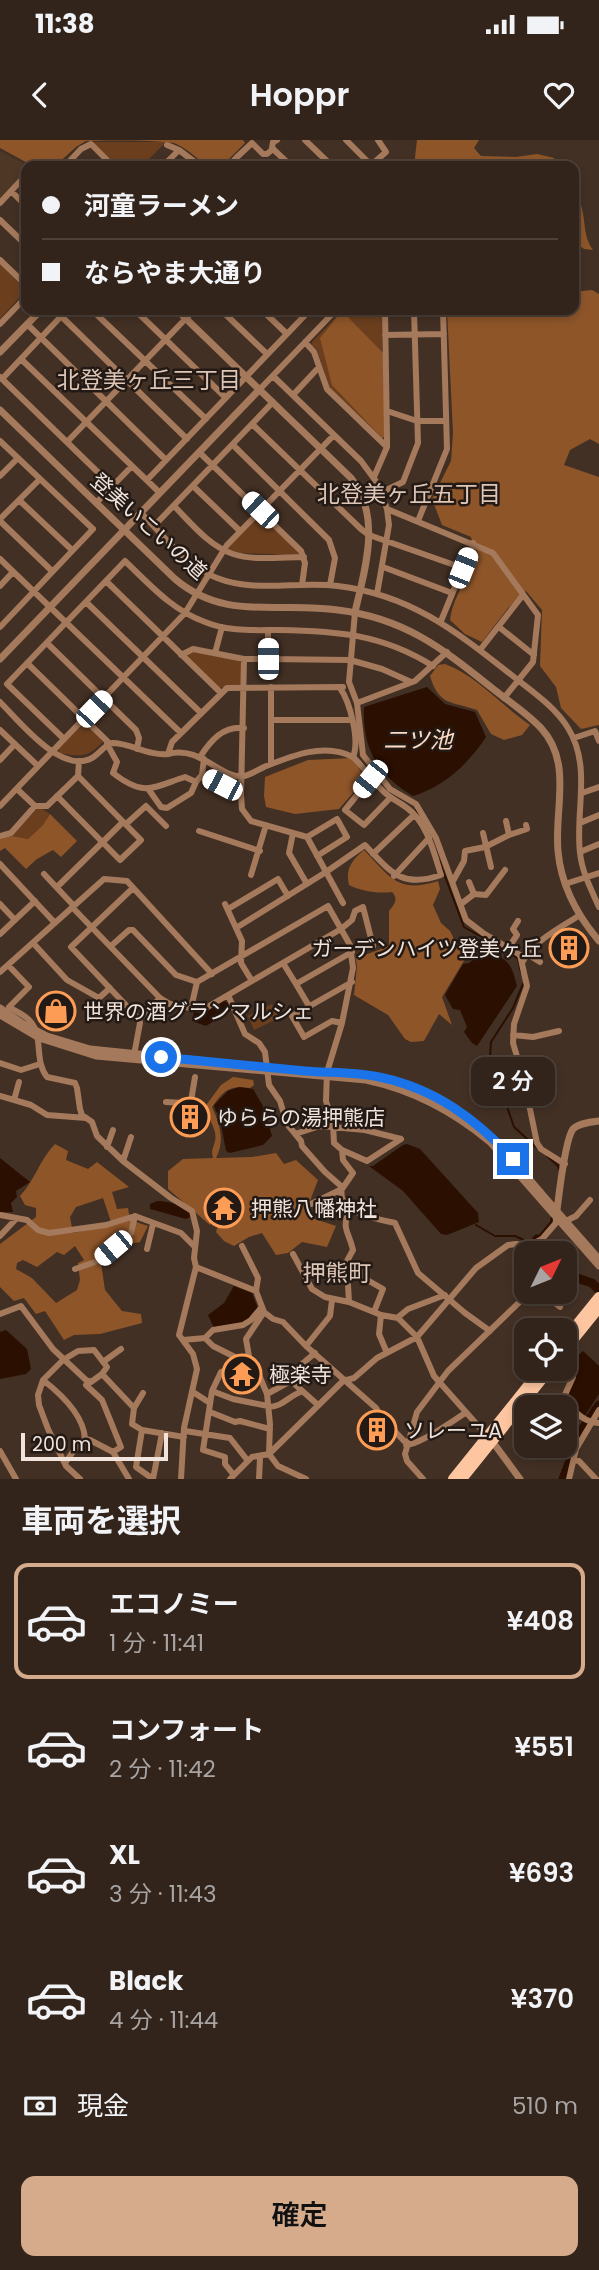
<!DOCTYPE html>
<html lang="ja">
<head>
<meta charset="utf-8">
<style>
  :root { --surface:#32241b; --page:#3d3028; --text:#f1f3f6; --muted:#a8a4a3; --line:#4d413a; --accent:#d6ab8b }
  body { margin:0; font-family:Poppins,"Noto Sans JP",sans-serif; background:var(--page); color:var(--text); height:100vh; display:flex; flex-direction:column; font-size:26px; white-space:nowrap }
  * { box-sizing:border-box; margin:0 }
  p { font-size:23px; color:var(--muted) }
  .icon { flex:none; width:38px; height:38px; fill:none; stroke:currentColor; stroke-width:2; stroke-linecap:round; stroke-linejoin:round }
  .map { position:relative; height:1339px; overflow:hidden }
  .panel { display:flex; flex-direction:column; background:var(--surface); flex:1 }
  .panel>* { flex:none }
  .banner { position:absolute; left:21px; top:21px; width:558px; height:154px; border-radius:14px; box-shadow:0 4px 10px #0003,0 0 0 2px var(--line); display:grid; align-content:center; height:154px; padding:0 21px; background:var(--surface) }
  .needle { width:46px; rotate:47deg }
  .buttons { position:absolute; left:514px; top:1101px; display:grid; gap:14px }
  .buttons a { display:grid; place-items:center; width:63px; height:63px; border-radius:14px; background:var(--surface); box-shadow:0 4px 10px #0003,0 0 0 2px var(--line); font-size:35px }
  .scale { position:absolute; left:21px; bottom:18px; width:147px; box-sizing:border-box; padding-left:7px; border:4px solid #f0e4dc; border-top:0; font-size:19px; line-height:24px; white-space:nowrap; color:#f0e4dc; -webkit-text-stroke:5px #231a15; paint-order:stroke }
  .end { position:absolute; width:32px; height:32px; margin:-16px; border:9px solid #1a73e8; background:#fff; box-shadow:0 0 0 4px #fff }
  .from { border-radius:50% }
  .bubble { position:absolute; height:49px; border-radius:14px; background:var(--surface); box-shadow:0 4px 10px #0003,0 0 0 2px var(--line); font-size:23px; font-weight:600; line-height:49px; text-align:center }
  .car { position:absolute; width:21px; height:42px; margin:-21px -10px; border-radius:9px; box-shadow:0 0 5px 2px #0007; background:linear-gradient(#fff 24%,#345 0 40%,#fff 0 76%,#345 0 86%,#fff 0) }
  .banner b { display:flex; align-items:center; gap:24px; height:66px; font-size:26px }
  .banner b+b { border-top:2px solid var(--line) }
  .banner i { width:18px; height:18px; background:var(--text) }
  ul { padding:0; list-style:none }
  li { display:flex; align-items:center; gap:21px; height:116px; margin:0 14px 10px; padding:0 7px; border:4px solid transparent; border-radius:14px }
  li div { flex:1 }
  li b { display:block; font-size:26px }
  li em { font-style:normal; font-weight:600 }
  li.active { border-color:var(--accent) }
  li>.icon { width:63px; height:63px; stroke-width:1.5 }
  h2 { padding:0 21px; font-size:32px; line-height:84px }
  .pay { display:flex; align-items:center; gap:18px; height:77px; padding:0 21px; font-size:26px }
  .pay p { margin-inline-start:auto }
  .button { display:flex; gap:14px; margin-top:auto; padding:14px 21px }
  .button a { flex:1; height:80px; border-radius:14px; background:var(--accent); color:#111; font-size:28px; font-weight:600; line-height:80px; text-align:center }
  .status { display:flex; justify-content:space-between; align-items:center; height:49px; padding:0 35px; background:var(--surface); direction:ltr }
  .status svg { height:19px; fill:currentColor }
  header { display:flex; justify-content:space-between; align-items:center; height:91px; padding:0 21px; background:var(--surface); font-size:32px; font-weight:600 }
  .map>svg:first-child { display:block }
</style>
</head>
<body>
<div class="status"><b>11:38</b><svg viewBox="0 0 49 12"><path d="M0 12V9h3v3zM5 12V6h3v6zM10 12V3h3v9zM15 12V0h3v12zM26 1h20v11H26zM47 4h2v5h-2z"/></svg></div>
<header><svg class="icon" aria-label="back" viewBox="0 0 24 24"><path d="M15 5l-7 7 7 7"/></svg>Hoppr<svg class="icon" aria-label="heart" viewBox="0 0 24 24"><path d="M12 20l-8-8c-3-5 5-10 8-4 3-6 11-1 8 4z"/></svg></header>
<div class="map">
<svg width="599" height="1339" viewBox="0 0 599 1339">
  <rect width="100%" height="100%" fill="#433024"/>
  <path fill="#4f3726" d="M 0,11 L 29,26 L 26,26 L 26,34 L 0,61 Z"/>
  <path fill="#6b3f1e" d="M 92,2 L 166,2 L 142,26 L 117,26 Z
    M 0,124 L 26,150 L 0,179 Z
    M 343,170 L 382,170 L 382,298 L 330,249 L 317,210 L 312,205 L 312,202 Z
    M 259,376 L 299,411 L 297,415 L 241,413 L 229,410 L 228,406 Z
    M 195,512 L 239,521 L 241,523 L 242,542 L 239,545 L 219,548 L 187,517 L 187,513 Z
    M 83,584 L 86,584 L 103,602 C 86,618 82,617 60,613 L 58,609 Z
    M 39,667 L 50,674 L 43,685 L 28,699 L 12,696 Z
    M 272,864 L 279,878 L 254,890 L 248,876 Z"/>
  <path fill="#8e5529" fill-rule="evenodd" d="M 0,0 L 243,0 L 245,3 L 222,26 C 197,26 196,12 174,3 C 156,0 107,0 86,1 L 76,7 L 55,26 L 33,26 L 0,8 Z
    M 417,0 L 479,0 L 474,8 L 481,16 L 516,17 L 537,14 L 554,18 L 559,26 L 414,26 Z
    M 574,50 C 589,73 580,92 593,110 L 584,109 L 574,101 Z
    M 592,150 L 599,154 L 599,304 L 590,299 L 570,310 L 564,325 L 599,337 L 599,585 L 581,589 L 561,568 L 556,547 L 540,526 L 542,470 L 526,451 L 508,468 L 482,502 L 465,494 L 450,480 C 454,449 479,430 471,397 L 442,385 L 432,359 L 451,321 L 453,293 L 447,170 L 574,170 L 574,152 Z
    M 342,171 L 383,213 L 385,297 L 382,298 L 332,245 L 320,198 Z
    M 445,524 C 477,536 501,565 530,585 L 522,595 L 504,600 L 491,594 L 477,570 C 451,561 439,566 430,536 L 438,525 Z
    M 353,618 L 365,639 L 339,669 L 295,674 L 266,667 L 264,656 L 265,637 L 308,620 Z
    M 50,674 L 77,701 L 61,717 L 53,710 L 37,719 L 26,729 L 5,708 L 0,711 L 0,699 L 12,696 L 28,699 L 43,685 Z
    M 364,710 C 390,737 398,754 438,741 L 440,749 L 433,765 L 441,783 L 450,791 L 456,803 L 465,804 L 467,816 L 442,857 L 452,885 L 439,874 L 424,901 L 411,902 L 405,899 L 388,875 L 354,855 L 357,826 L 355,815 L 362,816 L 389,806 L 389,771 C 394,765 399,759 392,752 C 378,754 361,751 349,745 C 345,729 352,720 364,710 Z
    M 233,937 L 253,940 L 254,945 L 250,948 C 229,945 224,950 212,967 C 220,984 225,1001 216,1018 L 252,1017 L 276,1013 L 284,1024 L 296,1020 L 318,1040 L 308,1066 L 312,1078 L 336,1086 L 327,1107 L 302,1102 L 288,1113 L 276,1115 L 262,1093 L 249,1097 L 234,1106 L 224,1101 L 216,1092 L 221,1076 L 230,1067 L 225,1059 L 213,1066 L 217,1075 L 210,1085 L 168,1049 L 168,1031 L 183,1019 L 213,1018 C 211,1010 213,1009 215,1001 C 218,991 208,977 204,968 L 221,945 Z
    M 55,1004 L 68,1011 L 66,1020 L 88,1029 L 97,1022 L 129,1047 L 112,1052 L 117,1069 L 128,1068 L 130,1080 L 148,1086 L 140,1102 C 122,1105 113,1110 101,1123 L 105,1150 L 122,1171 L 141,1174 L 142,1183 L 100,1194 L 74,1195 L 64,1200 L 45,1171 L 36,1174 L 24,1158 L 14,1161 L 0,1147 L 0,1104 L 36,1077 L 36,1068 L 25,1065 L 20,1056 C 35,1040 40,1019 55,1004 ZM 103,1058 L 112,1085 L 73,1093 L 70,1077 L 76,1067 ZM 75,1106 L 84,1120 L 78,1123 L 80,1140 L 77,1150 L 56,1163 L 32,1138 L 16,1129 L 17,1123 L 23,1120 L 37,1127 L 57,1112 L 64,1115 Z"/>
  <path fill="#2b0f00" d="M 427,547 L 445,564 L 475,572 L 486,597 C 469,623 444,647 413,656 C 378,635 362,609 364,567 Z
    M 487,810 C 509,821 511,822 517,846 L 477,906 L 472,903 L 464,892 L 467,887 L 460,870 L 453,869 L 445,855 L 463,824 L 469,823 Z
    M 224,861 L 229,863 L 232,870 L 206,886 L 192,881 L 194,872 L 203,874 Z
    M 239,947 L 253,949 L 263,966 L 272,996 L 263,1005 L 230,1013 L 226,1011 L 219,974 L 216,972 L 214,965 L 228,951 Z
    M 407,1004 L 420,1009 L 478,1073 L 479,1082 L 447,1095 L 441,1094 L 403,1051 L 369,1026 L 373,1026 L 403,1005 Z
    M 0,1018 L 30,1042 L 16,1051 L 17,1057 L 11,1063 L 13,1072 L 0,1072 Z
    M 157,1061 C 170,1061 180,1065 191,1073 L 190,1077 L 186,1079 L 150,1069 L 150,1064 Z
    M 234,1146 L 252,1153 L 258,1169 L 242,1186 L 214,1188 L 208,1175 L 224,1163 Z
    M 6,1190 L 27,1209 L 31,1229 L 26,1234 L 0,1239 L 0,1192 Z
    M 583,1211 L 599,1226 L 599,1254 L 584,1277 L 566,1259 L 574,1242 L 573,1220 Z"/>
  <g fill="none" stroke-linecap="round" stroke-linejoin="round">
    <path stroke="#2b0f00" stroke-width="2" d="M 416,670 L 420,676
      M 439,720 L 464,787 L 512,814 L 518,819 L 521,832
      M 523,844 L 513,868 L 491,902 L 490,917 L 514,987 L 537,1008
      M 547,1016 L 558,1026 L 559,1029
      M 476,1085 L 495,1096 L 515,1096 L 526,1101 L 537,1099 L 551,1082 L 552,1076"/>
    <path stroke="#2b0f00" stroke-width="9" d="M 537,1099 L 548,1113
      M 565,1134 L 592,1143 L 599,1150
      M 563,1339 L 581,1291 L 599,1265"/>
    <path stroke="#a5795b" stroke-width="6" d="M 277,0 L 273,2 L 272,8 L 291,26
      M 305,0 L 332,26
      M 346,0 L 371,25
      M 167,5 L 179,10
      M 236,18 L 252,3 L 263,14 L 267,14 L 273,9
      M 65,26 L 81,9 L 91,4 L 113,26
      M 163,26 L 179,10 L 200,26
      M 229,26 L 236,18 L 244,26
      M 370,26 L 386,12 L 378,0
      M 11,51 L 26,66
      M 0,63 L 26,35
      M 0,80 L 26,105
      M 0,120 L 26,145
      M 92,170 L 206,279
      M 135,170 L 226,258
      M 221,170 L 267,214
      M 262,170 L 287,194
      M 61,176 L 187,299
      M 0,184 L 26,157
      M 27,184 L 166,320
      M 385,195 L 444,194
      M 305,202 L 314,212 L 327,249 L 387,307
      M 21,219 L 160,353
      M 273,236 L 361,321 L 378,344 L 387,369 L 389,385 L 377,454
      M 0,237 L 112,346
      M 2,239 L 67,170
      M 260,249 L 336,170
      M 293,255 L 319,227
      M 387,271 L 417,281 L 446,281
      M 252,284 L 361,389 L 369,395 L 463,428
      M 0,301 L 93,389 L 0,487
      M 67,302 L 194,170
      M 233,305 L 329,400 L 335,418 L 330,445
      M 199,312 L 301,411 L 305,423 L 302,445
      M 0,336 L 18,318
      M 374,337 L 387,307 L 387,298 L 385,170
      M 147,340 L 310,170
      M 193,346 L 240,391
      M 382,352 L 403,342 L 418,303 L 414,170
      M 19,360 L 72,410
      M 96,363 L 132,326
      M 174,366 C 191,383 209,406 233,414 C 254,421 282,417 304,417
      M 387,369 L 493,413 L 538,475 L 533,522 L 504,558
      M 141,373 C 163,395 187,427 217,438 C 255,453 298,441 338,446 C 412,455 458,493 514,537 C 533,552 555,567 568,588 C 592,627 575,670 580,713 C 582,732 591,749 599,767
      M 0,379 L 40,339
      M 0,381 L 52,431
      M 418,381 L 447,309 L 443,170
      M 154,386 L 273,262
      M 0,419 L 181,593
      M 383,427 L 452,453
      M 106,441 L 220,552
      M 0,446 L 13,432
      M 86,462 L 201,573
      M 355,472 L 349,542 L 357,563 L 363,615 L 390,649 L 416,664 L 436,698 L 466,780 L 483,793 L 520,815 L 527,846 L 514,884 L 513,903 L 524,940 L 537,1003 L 541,1009 L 565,1024
      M 441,481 L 473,403
      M 499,487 L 534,515
      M 47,503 L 136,590 L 139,598 L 137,609
      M 480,510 L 523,455
      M 215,513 L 222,487
      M 181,515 L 193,509 L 244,519 L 268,519 L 268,490
      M 244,519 L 241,655 L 242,669 L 251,681 L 307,697 L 343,763
      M 268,519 L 350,520 L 382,529 L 411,542
      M 27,523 L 109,603
      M 271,547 L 271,624
      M 0,562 C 19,581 60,633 90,619 C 99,615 103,606 112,603 C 131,603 148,616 168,614 L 172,602 L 227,548 L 343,547
      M 357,563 L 415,541 L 447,512
      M 272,580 L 352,580
      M 0,590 L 38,626
      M 574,598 L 595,591 L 599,601
      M 64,599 L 7,544 L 125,421 C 150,445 172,470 205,482 C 229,492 254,490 279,490 C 337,491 382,494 433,526
      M 107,604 L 117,622 L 113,633 C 144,657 151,648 185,637 L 196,642 L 202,635
      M 168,614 C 201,605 221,640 244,636 C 250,635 258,630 264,627 C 291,616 324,602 353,617
      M 200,617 C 211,600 223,586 244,588
      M 204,619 L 202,635 L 241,655
      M 0,620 L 15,604
      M 370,639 L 345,670 L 364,685 L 390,658
      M 17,649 L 35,666 L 47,666 L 78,636 L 79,621
      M 149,650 L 161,667 L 167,668 L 191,653 L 196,642
      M 582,653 L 599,647
      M 57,656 L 120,720 L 141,700 L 78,636
      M 0,666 L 185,473 L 227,405 L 334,295
      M 580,683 L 599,675
      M 126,684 L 146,666 L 166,686
      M 199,691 L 260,711
      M 293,693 L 289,713 L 307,744
      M 483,693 L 491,727
      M 509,695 L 527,689 L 526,685
      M 0,696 L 11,693 L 35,666
      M 307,697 L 337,679 L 347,697 L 317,716
      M 580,712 L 599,704
      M 373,714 L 414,675
      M 0,724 L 55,783
      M 44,734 L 74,766
      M 251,735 L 266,685
      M 394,736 L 429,698
      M 453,741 L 464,721 L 465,711 L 485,707 L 509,695 L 506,681
      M 469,742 L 474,754
      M 565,744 L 599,733
      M 57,747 L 123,682
      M 133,748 L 71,807 L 139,879 L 160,858
      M 0,764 L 15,780
      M 225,764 L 242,801 L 241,823 L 252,841
      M 461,764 L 474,754 L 486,755 L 505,730
      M 73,768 L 160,858 L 170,864 L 191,868
      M 228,769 L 278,739 L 288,756
      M 236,788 L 326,732 L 365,705 C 390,731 401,749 441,735 C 434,713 427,682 407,668 C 398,661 389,658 381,649 C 370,639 364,627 353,617 C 360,600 350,562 340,548
      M 0,794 L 35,761
      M 33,803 L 67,840 L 99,858 L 110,848
      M 111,806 L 129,790 L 133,790 L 176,835 L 197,842 L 328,766 L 350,805 L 353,828 L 342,883 L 327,932 L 326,961 L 333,984 L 334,1003 L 342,1010 L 367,1021 L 401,999
      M 509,807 L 517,795 L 513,789 L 518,781
      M 527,814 L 540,822
      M 283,823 L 296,844 L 352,812
      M 522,823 C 533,801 560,788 580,775
      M 8,825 L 29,847 L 9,867 C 15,871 23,874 28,879 C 45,894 33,919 47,937 L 75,943 L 77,948 L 80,969 L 82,975 L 92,982 L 97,996 L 123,1021 L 171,1058 L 192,1071 L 197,1091 L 194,1118 L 196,1127 L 179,1195 L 193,1214 L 197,1229 L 184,1288 L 181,1339
      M 0,832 L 104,739 L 127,741 L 212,834
      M 197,842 L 191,868 L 204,869 L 341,789 L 352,780 L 355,771 L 363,767 L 373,806
      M 296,844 L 309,866
      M 228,855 L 245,894 L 259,903 L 265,912 L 269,945 L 280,961 L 287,984 L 301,1001 L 302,1006 L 325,1032 L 341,1046 C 342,1050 341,1054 342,1058 C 347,1074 382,1080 395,1083 L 418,1133 L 465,1173 L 490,1191
      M 342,883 L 332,881 L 304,897 L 292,876 L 352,842
      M 513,895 L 533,897 L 559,891
      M 134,915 L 140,883 L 139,879
      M 0,923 L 21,930 L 40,924
      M 0,956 L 31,965 L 47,975 L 86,978
      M 14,960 L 19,942
      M 166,962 L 183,963 L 191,961 L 195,937
      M 295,994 L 320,986 L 365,990 L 401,999
      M 107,1007 L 113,990
      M 123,1021 L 131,997
      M 311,1064 L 342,1049 L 353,1033 L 343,1020 L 342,1010
      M 350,1068 C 341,1090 348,1089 353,1110 L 341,1132 L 348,1145 L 349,1162 L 381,1175 L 398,1178 L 417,1197 L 434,1236 L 488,1297
      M 0,1075 L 27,1080 L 38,1090 L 49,1093 L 106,1085 L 135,1076 L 181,1093 L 195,1107
      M 566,1081 L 576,1076 L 590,1060
      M 0,1096 L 16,1079
      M 242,1106 L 258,1138 L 256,1151
      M 147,1109 L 153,1084
      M 293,1114 L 312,1149 L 325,1157 L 349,1162
      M 346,1123 L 362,1132 L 362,1137 L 383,1149 L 374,1172
      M 196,1127 L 256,1151 L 264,1172 L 246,1199 L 250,1222 L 257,1230 L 267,1254 L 270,1284 L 269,1314 L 278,1326 L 306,1339
      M 75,1129 L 95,1122 L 131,1093 L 135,1076
      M 541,1152 L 560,1167
      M 264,1172 L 273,1179 L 283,1182 L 306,1206 L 330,1176 L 332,1160
      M 0,1174 L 21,1166 L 53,1209 L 86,1240 L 91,1242 L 102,1234
      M 381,1175 L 379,1194 L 387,1213
      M 397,1178 L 408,1169 L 445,1155
      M 205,1198 L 213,1206 L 239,1219 L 249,1216
      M 183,1200 L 205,1198 L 213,1190 L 243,1185 L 251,1180 L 261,1168
      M 306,1206 L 376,1268 L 383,1279 L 406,1303
      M 571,1219 L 573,1237 L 563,1259 C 574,1270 583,1283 599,1283
      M 103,1222 L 121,1209
      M 43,1240 C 61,1254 84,1276 85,1299
      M 290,1240 L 318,1265
      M 86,1245 L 102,1260 L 121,1307 L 113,1312
      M 212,1251 L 221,1232 L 233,1229 L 239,1219
      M 193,1252 L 210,1263
      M 143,1253 L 134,1268 L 132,1284 L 142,1290 L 184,1297
      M 267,1254 L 289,1242 L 289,1235 L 315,1213
      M 268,1267 C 283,1267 288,1256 301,1252
      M 210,1272 L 235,1282 L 240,1281 L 270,1289
      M 142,1290 L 136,1327 L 153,1339 L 162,1293
      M 185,1291 L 230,1298 L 248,1321
      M 406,1305 C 419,1305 453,1281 465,1273
      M 0,1311 L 16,1339
      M 574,1320 L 579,1321 L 596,1339
      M 65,1323 L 80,1302 L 85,1299 L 90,1300 L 113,1312 L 129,1339
      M 233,1334 L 225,1324 L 225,1317 L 203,1310 L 212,1251 L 233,1259 L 268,1266
      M 80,1339 L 66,1326 L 48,1289 L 39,1265 L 38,1255 L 43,1240 L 63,1220 L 78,1211 L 94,1210 L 107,1227 L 102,1234 L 134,1268
      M 230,1339 L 252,1317 L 269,1314 L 343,1241 L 354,1238 L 377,1218 L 417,1197 L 476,1128 L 508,1105 L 516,1104 L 529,1106 L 542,1099 L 556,1083 L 556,1078
      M 259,1339 L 260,1318
      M 423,1339 L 407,1321 L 405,1314 L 417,1272 L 448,1231 L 530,1152
      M 569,1339 L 576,1309 L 599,1270"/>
    <path stroke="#a5795b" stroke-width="7" d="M 177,170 L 351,338 C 382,376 365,429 355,472
      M 0,212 L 41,170
      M 0,270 L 175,439 C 226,482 278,461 338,470 C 404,478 442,508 492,548 C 508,561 527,573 541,588 C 573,623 554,669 558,711 C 561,746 577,775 599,801
      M 0,519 L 260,249
      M 0,868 L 22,883 L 47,896 L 90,909 L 275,928
      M 0,875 L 39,898 L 96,916 L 366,940 C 413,950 453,971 490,1002 L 599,1126
      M 333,933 C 363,935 393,938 422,950 C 473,971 507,1013 542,1054 C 561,1076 580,1097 599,1119
      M 557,1070 C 559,1055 565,999 573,989 C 579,983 591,982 599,981
      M 492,1301 L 520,1339"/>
    <path stroke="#fdc6a1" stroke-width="10" d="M 565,1199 L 599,1157
      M 565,1210 L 599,1168
      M 453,1339 L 542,1228
      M 462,1339 L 551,1228"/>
  </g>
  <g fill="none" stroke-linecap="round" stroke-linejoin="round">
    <path stroke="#1a73e8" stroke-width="9" d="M 161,917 C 209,922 257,926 305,931 C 329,933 355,932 379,937 C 434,948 476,979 513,1019"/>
  </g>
  <defs>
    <symbol id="building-ring" viewBox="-11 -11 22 22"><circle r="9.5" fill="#231a15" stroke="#fd9d55" stroke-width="1.5"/><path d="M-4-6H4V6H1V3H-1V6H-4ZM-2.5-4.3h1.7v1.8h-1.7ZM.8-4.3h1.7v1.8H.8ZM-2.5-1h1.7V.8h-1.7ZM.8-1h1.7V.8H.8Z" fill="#fd9d55"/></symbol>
    <symbol id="shop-ring" viewBox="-11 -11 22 22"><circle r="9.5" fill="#231a15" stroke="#fd9d55" stroke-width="1.5"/><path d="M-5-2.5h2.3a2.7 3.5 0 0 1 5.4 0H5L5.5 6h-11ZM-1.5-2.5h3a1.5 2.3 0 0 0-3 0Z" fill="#fd9d55"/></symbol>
    <symbol id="temple-ring" viewBox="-11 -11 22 22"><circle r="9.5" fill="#231a15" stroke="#fd9d55" stroke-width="1.5"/><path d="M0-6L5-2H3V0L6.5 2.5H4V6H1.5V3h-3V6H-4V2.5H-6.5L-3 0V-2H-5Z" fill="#fd9d55"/></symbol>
  </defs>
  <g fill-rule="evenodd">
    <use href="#building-ring" x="547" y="786" width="44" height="44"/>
    <use href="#shop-ring" x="34" y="849" width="44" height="44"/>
    <use href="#building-ring" x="168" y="955" width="44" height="44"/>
    <use href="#temple-ring" x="202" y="1046" width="44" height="44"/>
    <use href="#temple-ring" x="220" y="1212" width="44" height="44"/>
    <use href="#building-ring" x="355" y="1268" width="44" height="44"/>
  </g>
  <g text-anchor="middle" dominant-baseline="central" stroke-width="5" stroke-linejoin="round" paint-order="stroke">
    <g font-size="21" fill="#f0e4dc" stroke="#231a15">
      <text transform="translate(149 386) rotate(42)">登美いこいの道</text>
    </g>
    <g font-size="21" fill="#f0e4dc" stroke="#231a15" text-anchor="start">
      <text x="542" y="808" text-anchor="end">ガーデンハイツ登美ヶ丘</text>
      <text x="83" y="871">世界の酒グランマルシェ</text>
      <text x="217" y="977">ゆららの湯押熊店</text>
      <text x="251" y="1068">押熊八幡神社</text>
      <text x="269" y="1234">極楽寺</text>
      <text x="404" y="1290">ソレーユA</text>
    </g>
    <g font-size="23" fill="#dec6b7" stroke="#231a15">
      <text x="149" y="240">北登美ヶ丘三丁目</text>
      <text x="409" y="354">北登美ヶ丘五丁目</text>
      <text x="337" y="1133">押熊町</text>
    </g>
    <g font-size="23" font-style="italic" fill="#fddac3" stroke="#231a15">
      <text x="418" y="600">二ツ池</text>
    </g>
  </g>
</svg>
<div class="buttons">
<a><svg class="needle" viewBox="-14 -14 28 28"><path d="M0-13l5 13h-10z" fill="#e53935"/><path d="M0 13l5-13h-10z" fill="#a8a4a3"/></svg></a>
<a><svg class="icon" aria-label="locate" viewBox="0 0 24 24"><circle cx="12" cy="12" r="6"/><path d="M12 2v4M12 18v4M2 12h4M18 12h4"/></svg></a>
<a><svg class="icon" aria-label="layers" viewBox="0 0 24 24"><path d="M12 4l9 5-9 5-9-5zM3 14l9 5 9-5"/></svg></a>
</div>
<div class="scale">200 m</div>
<i class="end from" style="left:161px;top:917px"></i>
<i class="end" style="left:513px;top:1019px"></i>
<div class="bubble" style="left:471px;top:917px;width:84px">2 分</div>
<i class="car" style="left:260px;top:370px;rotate:314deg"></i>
<i class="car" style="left:463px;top:428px;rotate:22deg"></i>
<i class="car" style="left:268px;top:519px;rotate:0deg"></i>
<i class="car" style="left:94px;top:569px;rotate:44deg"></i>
<i class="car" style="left:370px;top:639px;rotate:219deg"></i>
<i class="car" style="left:222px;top:645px;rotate:297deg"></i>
<i class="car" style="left:113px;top:1108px;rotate:230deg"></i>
<div class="banner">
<b><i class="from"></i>河童ラーメン</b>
<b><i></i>ならやま大通り</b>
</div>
</div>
<section class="panel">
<h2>車両を選択</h2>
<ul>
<li class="active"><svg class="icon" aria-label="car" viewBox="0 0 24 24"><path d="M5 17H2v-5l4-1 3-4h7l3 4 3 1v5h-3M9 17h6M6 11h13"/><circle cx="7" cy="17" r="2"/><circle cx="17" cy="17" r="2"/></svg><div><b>エコノミー</b><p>1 分 · 11:41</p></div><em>¥408</em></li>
<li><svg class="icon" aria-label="car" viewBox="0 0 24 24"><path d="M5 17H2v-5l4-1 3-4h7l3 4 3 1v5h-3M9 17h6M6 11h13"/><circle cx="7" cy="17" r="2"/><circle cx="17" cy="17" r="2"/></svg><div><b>コンフォート</b><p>2 分 · 11:42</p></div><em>¥551</em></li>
<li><svg class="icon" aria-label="car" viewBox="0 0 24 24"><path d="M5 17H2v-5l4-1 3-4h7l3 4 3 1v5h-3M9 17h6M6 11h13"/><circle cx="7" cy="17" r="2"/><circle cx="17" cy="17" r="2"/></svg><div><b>XL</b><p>3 分 · 11:43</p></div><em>¥693</em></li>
<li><svg class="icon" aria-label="car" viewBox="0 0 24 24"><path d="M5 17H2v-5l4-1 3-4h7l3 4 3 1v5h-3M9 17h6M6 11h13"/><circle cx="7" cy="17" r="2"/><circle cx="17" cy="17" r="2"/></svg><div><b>Black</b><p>4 分 · 11:44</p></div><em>¥370</em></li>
</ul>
<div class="pay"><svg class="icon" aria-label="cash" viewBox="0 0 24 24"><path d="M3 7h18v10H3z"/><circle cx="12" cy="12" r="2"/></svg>現金<p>510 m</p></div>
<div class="button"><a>確定</a></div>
</section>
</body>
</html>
